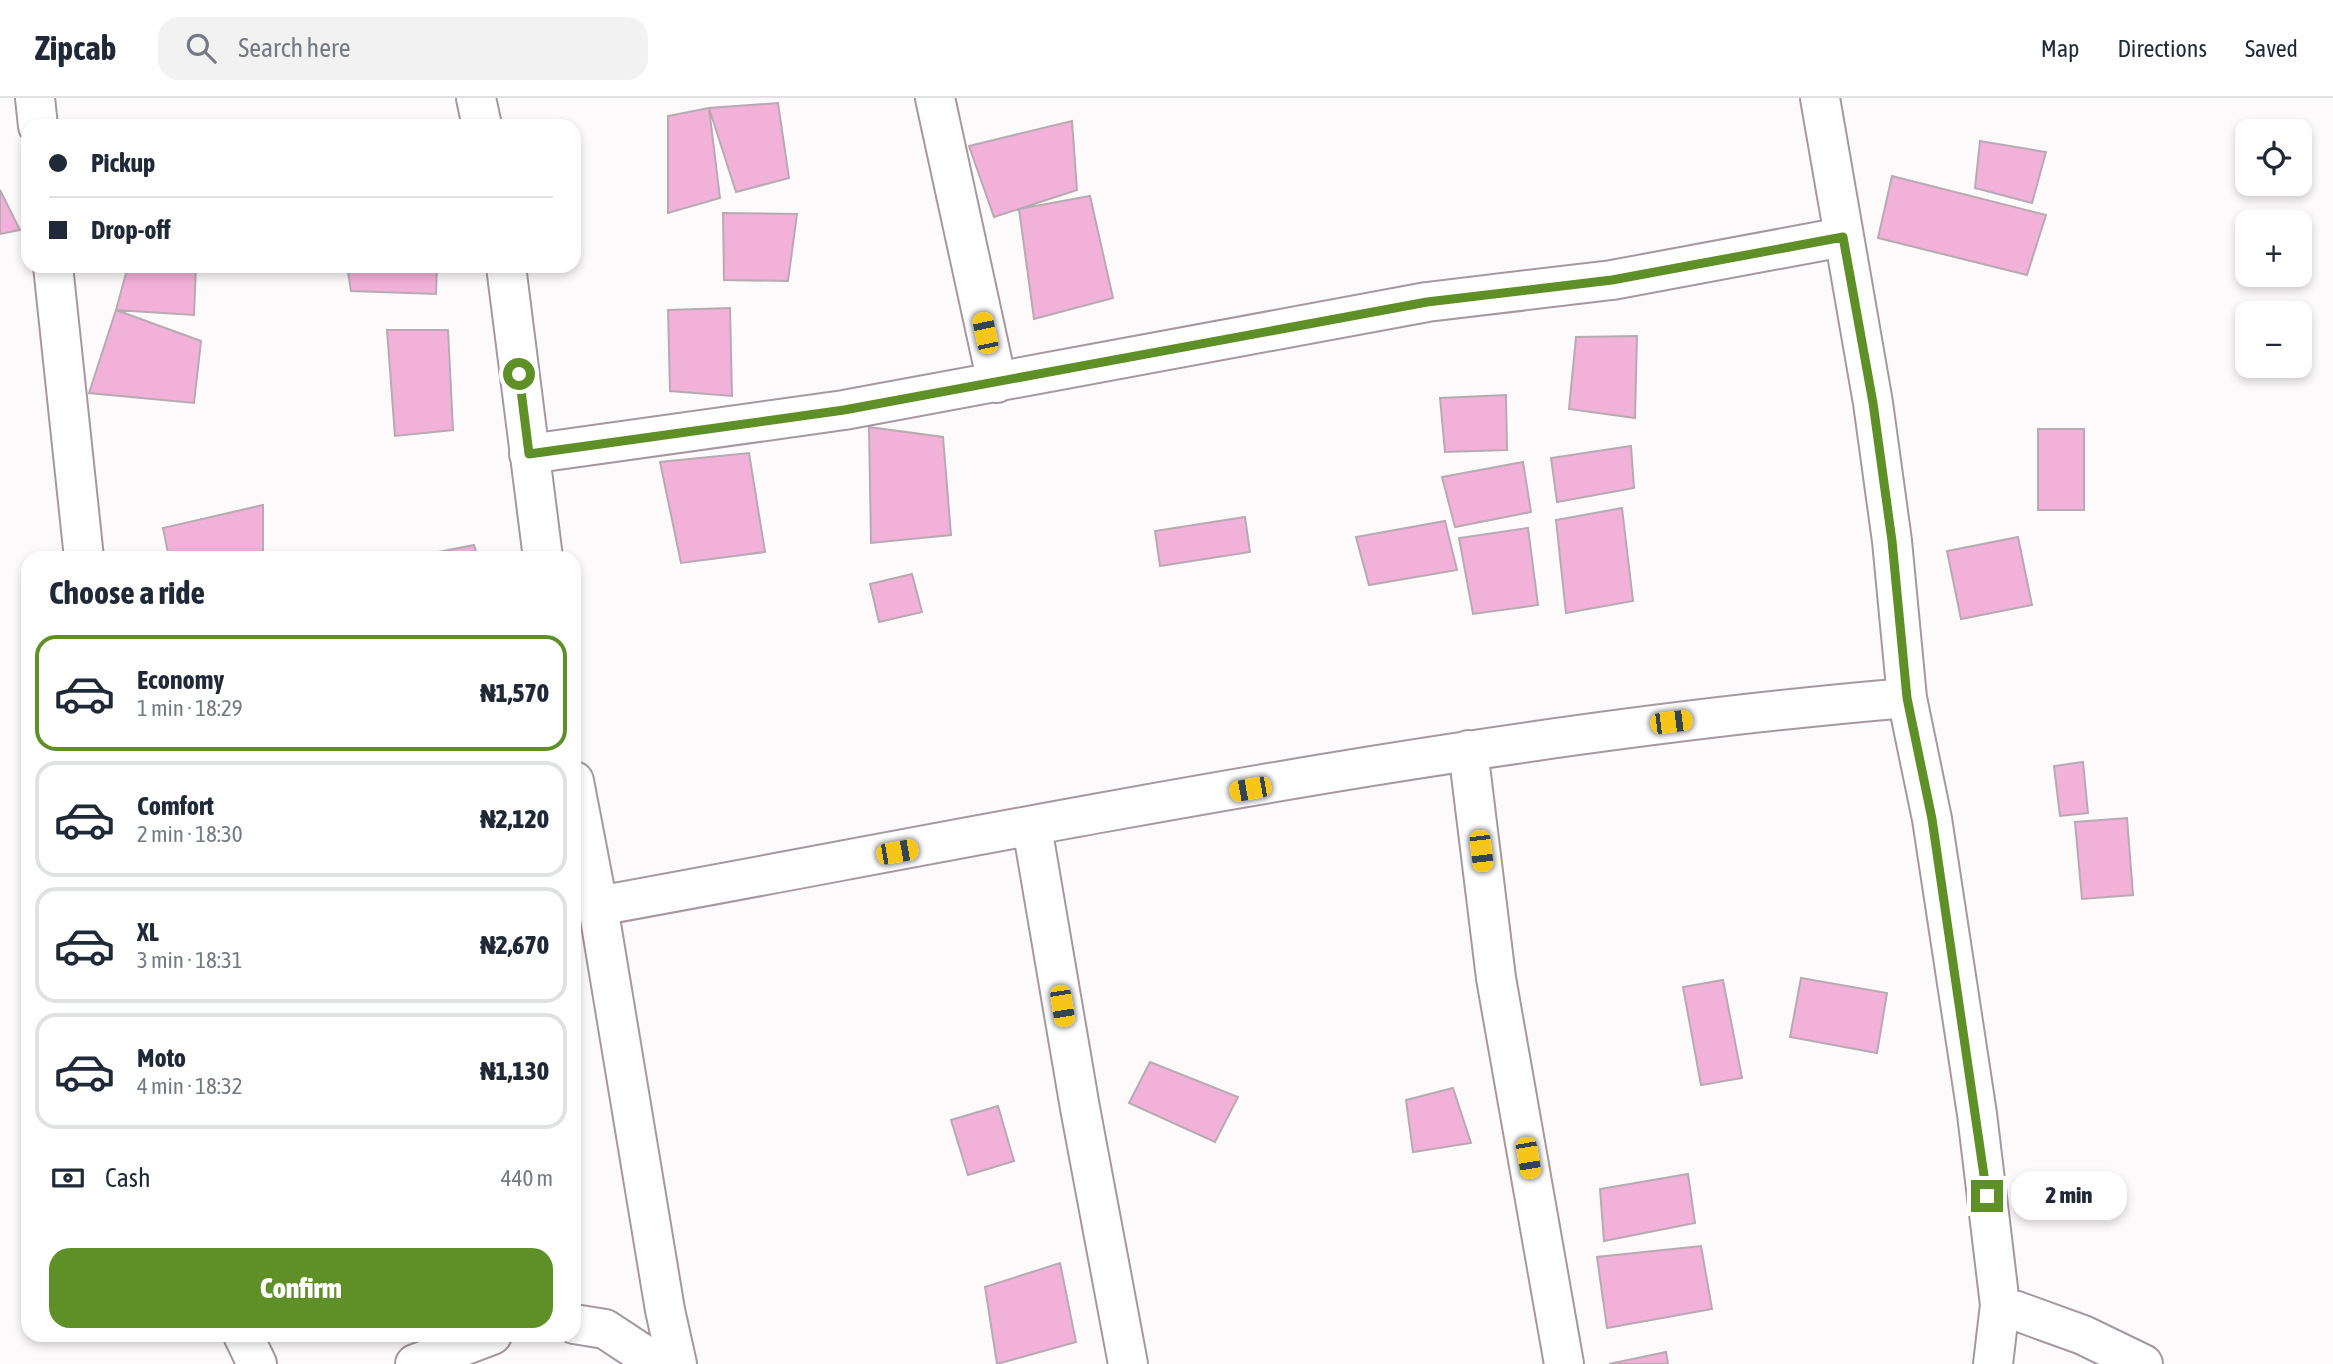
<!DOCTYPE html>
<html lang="en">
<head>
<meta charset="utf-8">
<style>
  :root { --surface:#fff; --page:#f2f2f3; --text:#1f2937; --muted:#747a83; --line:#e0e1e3; --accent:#5f9027 }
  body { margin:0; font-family:"Asap Condensed",sans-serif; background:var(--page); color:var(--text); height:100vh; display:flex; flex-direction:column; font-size:26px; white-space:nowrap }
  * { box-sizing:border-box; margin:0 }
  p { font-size:23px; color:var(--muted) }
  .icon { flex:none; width:38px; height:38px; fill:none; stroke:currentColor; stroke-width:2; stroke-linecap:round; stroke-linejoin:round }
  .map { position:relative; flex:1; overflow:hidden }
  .sheet { position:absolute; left:21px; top:453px; width:560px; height:791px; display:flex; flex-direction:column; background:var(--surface); border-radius:21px; box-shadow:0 4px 10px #0003 }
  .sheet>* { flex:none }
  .hud { position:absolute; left:21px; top:21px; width:560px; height:154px; border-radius:21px; box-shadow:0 4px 10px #0003; display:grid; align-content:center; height:154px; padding:0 28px; background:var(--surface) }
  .controls { position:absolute; left:2235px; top:21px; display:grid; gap:14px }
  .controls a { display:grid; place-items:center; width:77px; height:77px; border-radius:14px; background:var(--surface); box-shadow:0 4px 10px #0003; font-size:35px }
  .end { position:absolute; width:32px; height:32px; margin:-16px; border:9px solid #5f9027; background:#fff; box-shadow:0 0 0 4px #fff }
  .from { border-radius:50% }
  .bubble { position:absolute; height:49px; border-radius:21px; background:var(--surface); box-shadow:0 4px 10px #0003; font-size:23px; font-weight:800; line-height:49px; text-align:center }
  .car { position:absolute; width:21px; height:42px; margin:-21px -10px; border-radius:9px; box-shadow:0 0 5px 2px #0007; background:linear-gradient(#f5c518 24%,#345 0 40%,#f5c518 0 76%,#345 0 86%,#f5c518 0) }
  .hud b { display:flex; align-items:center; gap:24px; height:66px; font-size:26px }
  .hud b+b { border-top:2px solid var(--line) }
  .hud i { width:18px; height:18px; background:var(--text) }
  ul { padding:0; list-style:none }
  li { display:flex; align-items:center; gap:21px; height:116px; margin:0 14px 10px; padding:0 14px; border:4px solid var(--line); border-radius:21px }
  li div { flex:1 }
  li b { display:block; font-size:26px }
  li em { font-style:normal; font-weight:800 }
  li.on { border-color:var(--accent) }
  li>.icon { width:63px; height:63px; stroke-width:1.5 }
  h2 { padding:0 28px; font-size:32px; line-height:84px }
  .pay { display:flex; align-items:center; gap:18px; height:77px; padding:0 28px; font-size:26px }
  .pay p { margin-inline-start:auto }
  .action { display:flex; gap:14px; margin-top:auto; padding:14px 28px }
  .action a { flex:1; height:80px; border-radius:21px; background:var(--accent); color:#fff; font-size:28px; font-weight:800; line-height:80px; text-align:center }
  header { display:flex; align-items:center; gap:42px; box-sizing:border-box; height:98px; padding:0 35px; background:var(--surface); border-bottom:2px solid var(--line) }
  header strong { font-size:33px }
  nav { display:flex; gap:38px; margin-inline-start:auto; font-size:24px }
  .search { width:490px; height:63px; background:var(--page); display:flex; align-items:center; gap:18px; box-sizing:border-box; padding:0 24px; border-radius:21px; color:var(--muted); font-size:26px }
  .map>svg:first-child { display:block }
</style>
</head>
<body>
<header>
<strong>Zipcab</strong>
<div class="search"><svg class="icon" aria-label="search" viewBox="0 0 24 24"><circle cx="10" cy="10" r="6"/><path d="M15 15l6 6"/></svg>Search here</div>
<nav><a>Map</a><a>Directions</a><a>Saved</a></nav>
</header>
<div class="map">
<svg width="2333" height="1266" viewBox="0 0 2333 1266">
  <rect width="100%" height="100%" fill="#fdfafc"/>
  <path fill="#f1b1d9" stroke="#b8aab2" stroke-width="2" d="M 778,5 L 789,80 L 736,94 L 709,10 Z
    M 709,10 L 720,100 L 668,115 L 668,18 Z
    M 1072,23 L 1077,92 L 994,119 L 969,48 Z
    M 1980,43 L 2046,54 L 2032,105 L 1975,90 Z
    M 1892,78 L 2046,117 L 2027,177 L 1878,140 Z
    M 0,92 L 20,132 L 0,136 Z
    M 1090,98 L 1113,200 L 1034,221 L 1019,111 Z
    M 723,115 L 797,116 L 788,183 L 724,182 Z
    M 128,168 L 196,168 L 194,217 L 116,212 Z
    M 347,168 L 437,168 L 436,196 L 351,193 Z
    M 730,210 L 732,298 L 670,293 L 668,212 Z
    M 116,212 L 201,243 L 194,305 L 89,295 Z
    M 387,232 L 448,232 L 453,332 L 395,338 Z
    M 1637,238 L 1635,320 L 1569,311 L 1576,239 Z
    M 1506,297 L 1507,352 L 1445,354 L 1440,300 Z
    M 869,329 L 943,339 L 951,437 L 871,445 Z
    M 2038,331 L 2084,331 L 2084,412 L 2038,412 Z
    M 1631,348 L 1634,390 L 1557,404 L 1551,360 Z
    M 749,355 L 765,454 L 681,465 L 660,364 Z
    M 1523,364 L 1531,414 L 1455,429 L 1442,379 Z
    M 263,407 L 263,460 L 169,460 L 163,430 Z
    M 1622,410 L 1633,503 L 1566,515 L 1556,422 Z
    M 1245,419 L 1250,454 L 1160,468 L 1155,433 Z
    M 1445,423 L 1457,472 L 1369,487 L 1356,439 Z
    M 1528,430 L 1538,507 L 1473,516 L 1459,440 Z
    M 2018,439 L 2032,507 L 1961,521 L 1947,453 Z
    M 474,447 L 478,460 L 408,460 Z
    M 912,476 L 922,514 L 879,524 L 870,486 Z
    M 2083,664 L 2088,715 L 2060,718 L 2054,668 Z
    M 2127,720 L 2133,797 L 2082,801 L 2075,724 Z
    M 1801,880 L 1887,895 L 1877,955 L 1790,939 Z
    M 1723,882 L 1742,980 L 1701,987 L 1683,889 Z
    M 1150,964 L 1238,999 L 1215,1044 L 1129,1005 Z
    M 1453,990 L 1471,1045 L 1413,1054 L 1406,1002 Z
    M 998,1008 L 1014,1063 L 968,1077 L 951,1022 Z
    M 1688,1076 L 1695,1125 L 1604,1143 L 1600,1091 Z
    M 1701,1148 L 1712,1211 L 1607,1230 L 1597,1159 Z
    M 1060,1165 L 1076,1244 L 997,1266 L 985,1189 Z
    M 1666,1254 L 1668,1266 L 1609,1266 Z"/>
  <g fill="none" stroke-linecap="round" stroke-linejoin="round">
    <defs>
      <path id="minor" d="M 35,0 L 38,28
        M 476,0 L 482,28
        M 935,0 L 997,285
        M 1820,0 L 1873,305 L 1892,443 L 1907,600 L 1932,721 L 1977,1016 L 2000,1207 L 1993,1266
        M 53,168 L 84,460
        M 506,168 L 543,460
        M 529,356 L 844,312 L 1427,204 L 1612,182 L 1843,139
        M 1468,652 L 1496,880 L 1564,1266
        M 574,683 L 598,808 L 665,1212 L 677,1266
        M 1032,729 L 1080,1010 L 1128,1266
        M 598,808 C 1032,729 1468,637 1907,600
        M 2000,1207 L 2083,1237 L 2143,1266
        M 574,1226 L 605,1231 L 658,1266
        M 243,1237 L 257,1266
        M 415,1266 L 492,1237"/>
    </defs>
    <use href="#minor" stroke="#a598a0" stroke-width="42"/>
    <use href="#minor" stroke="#fff" stroke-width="38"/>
  </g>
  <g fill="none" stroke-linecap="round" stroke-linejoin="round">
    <path stroke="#5f9027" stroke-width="9" d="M 519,276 L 529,356 L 844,312 L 1427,204 L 1612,182 L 1843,139 L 1873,305 L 1892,443 L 1907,600 L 1932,721 L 1987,1098"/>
  </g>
</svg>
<div class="controls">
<a><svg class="icon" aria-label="locate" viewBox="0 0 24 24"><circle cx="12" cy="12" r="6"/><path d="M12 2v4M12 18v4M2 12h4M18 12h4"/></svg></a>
<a>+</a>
<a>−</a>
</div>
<i class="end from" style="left:519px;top:276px"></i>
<i class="end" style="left:1987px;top:1098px"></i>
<div class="bubble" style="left:2011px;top:1073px;width:116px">2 min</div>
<i class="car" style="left:985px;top:235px;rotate:348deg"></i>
<i class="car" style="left:1671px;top:624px;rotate:83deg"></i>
<i class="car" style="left:1250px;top:691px;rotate:260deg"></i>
<i class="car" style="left:1481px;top:753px;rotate:173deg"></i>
<i class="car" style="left:897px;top:754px;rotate:80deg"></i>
<i class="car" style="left:1062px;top:908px;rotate:171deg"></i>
<i class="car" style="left:1528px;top:1060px;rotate:170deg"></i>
<div class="hud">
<b><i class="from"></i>Pickup</b>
<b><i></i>Drop-off</b>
</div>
<section class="sheet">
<h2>Choose a ride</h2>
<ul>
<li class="on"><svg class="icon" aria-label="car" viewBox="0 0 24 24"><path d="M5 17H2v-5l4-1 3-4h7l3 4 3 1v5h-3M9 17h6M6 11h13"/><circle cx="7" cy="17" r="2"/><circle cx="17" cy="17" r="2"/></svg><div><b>Economy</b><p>1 min · 18:29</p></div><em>₦1,570</em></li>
<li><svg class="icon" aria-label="car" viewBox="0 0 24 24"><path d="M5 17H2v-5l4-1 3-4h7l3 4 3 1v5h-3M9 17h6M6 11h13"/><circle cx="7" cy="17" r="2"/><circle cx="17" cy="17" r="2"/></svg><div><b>Comfort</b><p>2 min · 18:30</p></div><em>₦2,120</em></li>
<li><svg class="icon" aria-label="car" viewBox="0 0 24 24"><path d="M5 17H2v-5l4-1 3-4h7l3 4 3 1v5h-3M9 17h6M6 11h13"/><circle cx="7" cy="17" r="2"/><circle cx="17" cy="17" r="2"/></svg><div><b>XL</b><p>3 min · 18:31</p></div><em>₦2,670</em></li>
<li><svg class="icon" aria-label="car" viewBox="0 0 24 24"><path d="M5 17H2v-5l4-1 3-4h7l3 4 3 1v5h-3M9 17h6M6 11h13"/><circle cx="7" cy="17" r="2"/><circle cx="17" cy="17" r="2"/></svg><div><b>Moto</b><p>4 min · 18:32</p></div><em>₦1,130</em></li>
</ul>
<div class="pay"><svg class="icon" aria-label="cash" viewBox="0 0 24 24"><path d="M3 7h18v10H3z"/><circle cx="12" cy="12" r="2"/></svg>Cash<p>440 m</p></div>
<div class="action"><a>Confirm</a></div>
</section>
</div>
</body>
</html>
